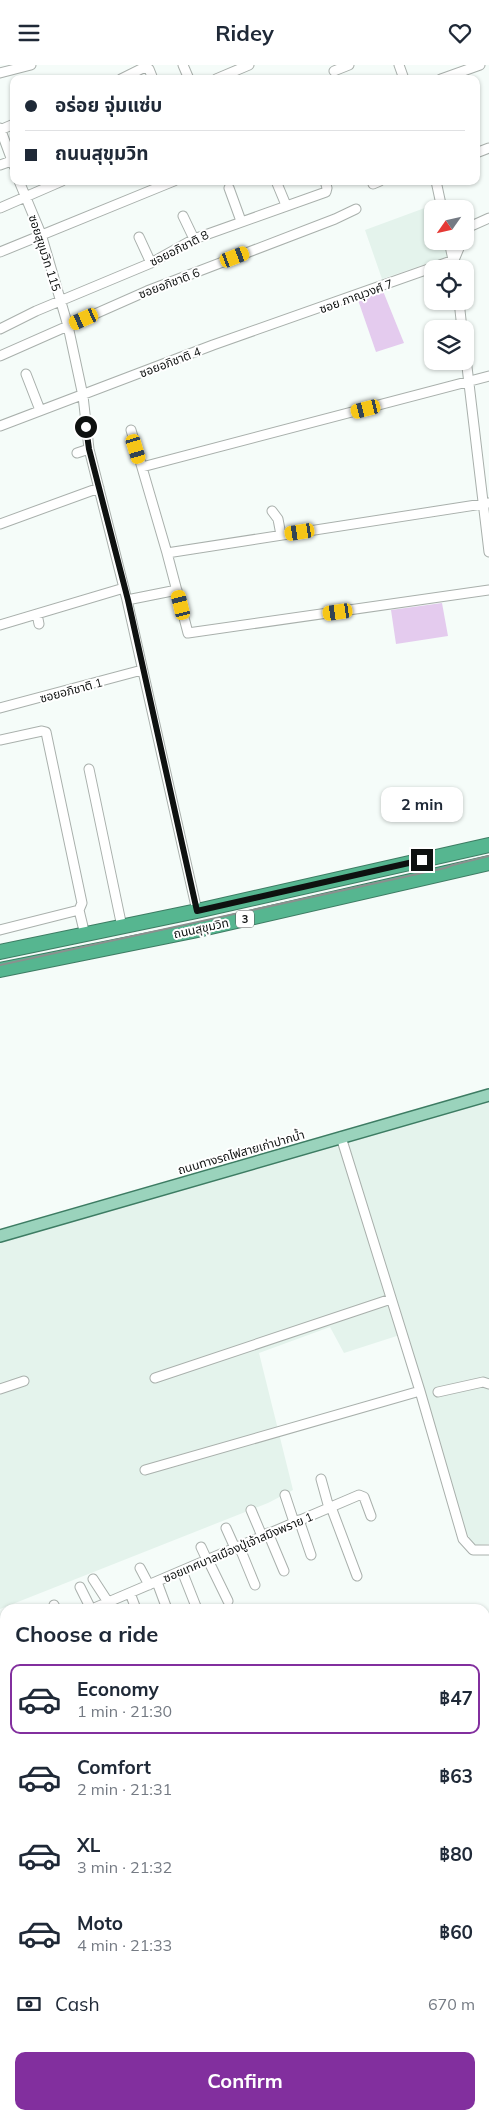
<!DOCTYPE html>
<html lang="en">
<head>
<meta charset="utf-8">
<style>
  :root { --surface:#fff; --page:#f2f2f3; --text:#1f2937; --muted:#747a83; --line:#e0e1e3; --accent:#822f9e }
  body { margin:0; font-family:Mulish,"Noto Sans Thai",sans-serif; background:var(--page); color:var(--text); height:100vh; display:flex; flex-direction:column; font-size:19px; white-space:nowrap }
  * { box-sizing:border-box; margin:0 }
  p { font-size:16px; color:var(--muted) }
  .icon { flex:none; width:28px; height:28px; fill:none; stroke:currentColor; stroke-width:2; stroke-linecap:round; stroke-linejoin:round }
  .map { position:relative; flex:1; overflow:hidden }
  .drawer { position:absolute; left:0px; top:1539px; width:490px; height:516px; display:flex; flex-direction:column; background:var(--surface); border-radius:15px 15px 0 0; box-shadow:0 1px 4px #0004 }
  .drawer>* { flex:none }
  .top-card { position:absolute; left:10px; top:10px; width:470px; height:110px; border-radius:10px; box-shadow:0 1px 4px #0004; display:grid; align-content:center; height:110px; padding:0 15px; background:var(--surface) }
  .needle { width:32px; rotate:236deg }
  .tools { position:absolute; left:424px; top:135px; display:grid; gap:10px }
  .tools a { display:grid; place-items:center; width:50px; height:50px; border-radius:10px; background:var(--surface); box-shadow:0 1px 4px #0004; font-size:25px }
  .end { position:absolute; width:22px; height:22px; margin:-11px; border:6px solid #0e1110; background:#fff; box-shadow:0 0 0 2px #fff }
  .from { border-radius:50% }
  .bubble { position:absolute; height:35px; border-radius:10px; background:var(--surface); box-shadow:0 1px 4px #0004; font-size:16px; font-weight:700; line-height:35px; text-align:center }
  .car { position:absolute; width:15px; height:30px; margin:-15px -8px; border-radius:6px; box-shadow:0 0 4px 1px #0007; background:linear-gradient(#f5c518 24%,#345 0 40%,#f5c518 0 76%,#345 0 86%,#f5c518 0) }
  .top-card b { display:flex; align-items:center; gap:18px; height:48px; font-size:19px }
  .top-card b+b { border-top:1px solid var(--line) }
  .top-card i { width:12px; height:12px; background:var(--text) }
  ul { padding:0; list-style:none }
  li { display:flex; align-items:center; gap:15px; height:70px; margin:0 10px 8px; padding:0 5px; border:2px solid transparent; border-radius:10px }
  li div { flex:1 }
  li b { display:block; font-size:19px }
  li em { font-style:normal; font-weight:700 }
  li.selected { border-color:var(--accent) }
  li>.icon { width:45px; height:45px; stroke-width:1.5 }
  h2 { padding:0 15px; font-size:22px; line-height:60px }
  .pay { display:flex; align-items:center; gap:12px; height:55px; padding:0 15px; font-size:19px }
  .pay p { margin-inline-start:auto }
  .primary-button { display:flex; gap:10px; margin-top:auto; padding:10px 15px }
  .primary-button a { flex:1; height:58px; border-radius:10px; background:var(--accent); color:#fff; font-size:20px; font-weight:700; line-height:58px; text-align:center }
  header { display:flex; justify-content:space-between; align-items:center; height:65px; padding:0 15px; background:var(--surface); font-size:22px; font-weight:700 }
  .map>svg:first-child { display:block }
</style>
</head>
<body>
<header><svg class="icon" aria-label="menu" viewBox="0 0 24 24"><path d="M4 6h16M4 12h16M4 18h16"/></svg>Ridey<svg class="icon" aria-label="heart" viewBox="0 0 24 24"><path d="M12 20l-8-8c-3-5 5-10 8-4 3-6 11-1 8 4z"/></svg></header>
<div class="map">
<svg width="489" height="2054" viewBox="0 0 489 2054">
  <rect width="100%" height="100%" fill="#f5fcf9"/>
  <path fill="#e4f3ec" d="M 441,137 L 442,144 L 432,144 L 432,176 L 446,176 L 449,191 L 382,214 L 365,165 Z
    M 489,1035 L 489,1479 L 469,1481 L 406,1268 L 344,1288 L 330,1262 L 259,1288 L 293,1425 L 268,1438 L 0,1544 L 0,1177 L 349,1073 Z
    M 485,1880 L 489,1880 L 489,1948 L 485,1951 Z
    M 235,2050 L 445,2050 L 446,2054 L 236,2054 Z"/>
  <path fill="#e4cbee" d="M 383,226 L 404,278 L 376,287 L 358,235 Z
    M 442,538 L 448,571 L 396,579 L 391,545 Z"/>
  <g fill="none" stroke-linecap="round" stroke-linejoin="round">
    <defs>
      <path id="minor" d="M 183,0 L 189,14
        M 399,0 L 404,14
        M 334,6 L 349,0
        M 0,8 L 31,0
        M 121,14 L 145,2 L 149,4 L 153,14
        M 216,14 L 249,0
        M 441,14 L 480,0
        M 0,63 L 14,101
        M 0,65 L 14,59
        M 476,88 L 489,83
        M 0,100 L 14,95
        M 19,116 L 41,169 L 68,261 L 83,331 L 89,384 L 127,535 L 197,846
        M 276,116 L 286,140
        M 436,116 L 442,144
        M 373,119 L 380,116
        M 229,123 L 241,156
        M 0,143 L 62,116
        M 183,151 L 194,174
        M 465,168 L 469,162 L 489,153
        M 139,172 L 151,198
        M 449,176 L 455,204
        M 0,187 L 174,116
        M 459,236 L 462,264
        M 0,264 L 36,246 L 151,198 L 194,174 L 326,127 L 327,123 L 325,116
        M 465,285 L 489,487
        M 0,291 L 147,226 L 335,154 L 356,144
        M 26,309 L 40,345
        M 0,361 L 213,280 L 454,195 L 462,176
        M 131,365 L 167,488 L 188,568 L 489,525
        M 77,388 L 89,384
        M 142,402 L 489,311
        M 272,446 L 278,454 L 281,470
        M 0,459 L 99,423
        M 167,488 L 489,438
        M 127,535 L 177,525
        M 37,549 L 39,559
        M 0,560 L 124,523
        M 0,643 L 142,605
        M 0,675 L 42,666 L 46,667 L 82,838 L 79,845 L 85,870
        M 89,704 L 122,862
        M 0,865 L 79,845
        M 341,1072 L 420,1326 L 463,1474 L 473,1485 L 489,1485
        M 155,1313 L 391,1234
        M 0,1324 L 24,1316
        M 438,1327 L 483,1317 L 489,1319
        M 145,1405 L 420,1326
        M 321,1414 L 329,1443
        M 285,1430 L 294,1457
        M 331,1442 L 357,1511
        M 251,1445 L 262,1471
        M 299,1455 L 311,1490
        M 226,1463 L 235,1483
        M 268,1468 L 284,1506
        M 239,1481 L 255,1520
        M 201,1482 L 207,1495
        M 208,1495 L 228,1536
        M 140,1503 L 149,1520
        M 182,1506 L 197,1544
        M 93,1514 L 108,1537
        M 157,1517 L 167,1544
        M 80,1522 L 91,1544
        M 130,1528 L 136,1544
        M 54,1540 L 56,1544
        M 92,1544 L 359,1430 L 364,1432 L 371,1451
        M 0,1566 L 5,1577
        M 0,1586 L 5,1597
        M 0,1712 L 5,1710
        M 0,1815 L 5,1813
        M 485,1877 L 489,1876
        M 0,2013 L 5,2011"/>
      <path id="major" d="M 0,1171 L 489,1030"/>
      <path id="highway" d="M 0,887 L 197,846 L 489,780
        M 0,905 L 193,866 L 489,798"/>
    </defs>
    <use href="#minor" stroke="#a9b0ac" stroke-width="11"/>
    <use href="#major" stroke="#3d7c63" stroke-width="14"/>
    <use href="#highway" stroke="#3d7c63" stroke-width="16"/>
    <use href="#minor" stroke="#fff" stroke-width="9"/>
    <use href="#major" stroke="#9ad3bc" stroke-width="11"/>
    <use href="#highway" stroke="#56b690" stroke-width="14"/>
    <path stroke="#8a908e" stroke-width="2" d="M 0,900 L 445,803 L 453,800 L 489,791"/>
  </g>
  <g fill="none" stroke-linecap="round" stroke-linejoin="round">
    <path stroke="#0e1110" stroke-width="6" d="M 86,362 L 89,384 L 128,535 L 197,846 L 422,795"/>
  </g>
  <g text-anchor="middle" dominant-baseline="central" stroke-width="4" stroke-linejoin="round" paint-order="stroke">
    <rect fill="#fff" stroke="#565858" stroke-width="1" x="236" y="845.5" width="18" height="17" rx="4"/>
    <g font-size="11" font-weight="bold" fill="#0e1110">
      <text x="245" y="854">3</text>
    </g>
    <g font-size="12" fill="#0e1110" stroke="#fff">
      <text transform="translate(179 183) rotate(-27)">ซอยอภิชาติ 8</text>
      <text transform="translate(45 188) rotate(72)">ซอยสุขุมวิท 115</text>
      <text transform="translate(169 218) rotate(-21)">ซอยอภิชาติ 6</text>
      <text transform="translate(356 231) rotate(-20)">ซอย ภาณุวงศ์ 7</text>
      <text transform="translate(170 297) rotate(-21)">ซอยอภิชาติ 4</text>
      <text transform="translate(71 625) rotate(-15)">ซอยอภิชาติ 1</text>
      <text transform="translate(201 863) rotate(-12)">ถนนสุขุมวิท</text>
      <text transform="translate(241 1087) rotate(-16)">ถนนทางรถไฟสายเก่าปากน้ำ</text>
      <text transform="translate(238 1482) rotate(-23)">ซอยเทศบาลเมืองปู่เจ้าสมิงพราย 1</text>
    </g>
  </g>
</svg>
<div class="tools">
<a><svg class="needle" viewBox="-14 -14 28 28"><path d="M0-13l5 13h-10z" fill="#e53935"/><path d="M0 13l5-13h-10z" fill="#747a83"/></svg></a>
<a><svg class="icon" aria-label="locate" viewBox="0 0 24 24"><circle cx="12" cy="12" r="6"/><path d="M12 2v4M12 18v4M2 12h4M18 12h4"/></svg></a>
<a><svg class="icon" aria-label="layers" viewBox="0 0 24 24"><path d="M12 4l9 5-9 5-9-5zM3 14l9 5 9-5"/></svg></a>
</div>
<i class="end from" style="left:86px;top:362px"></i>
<i class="end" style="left:422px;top:795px"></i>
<div class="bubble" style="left:381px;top:722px;width:82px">2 min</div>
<i class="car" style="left:235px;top:192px;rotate:69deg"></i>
<i class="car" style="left:84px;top:254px;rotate:246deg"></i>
<i class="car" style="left:366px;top:344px;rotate:256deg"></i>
<i class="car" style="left:136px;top:384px;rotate:163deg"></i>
<i class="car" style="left:300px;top:467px;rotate:261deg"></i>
<i class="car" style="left:181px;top:540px;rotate:346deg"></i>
<i class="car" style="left:338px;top:547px;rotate:262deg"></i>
<div class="top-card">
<b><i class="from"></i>อร่อย จุ่มแซ่บ</b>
<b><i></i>ถนนสุขุมวิท</b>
</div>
<section class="drawer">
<h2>Choose a ride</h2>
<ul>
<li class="selected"><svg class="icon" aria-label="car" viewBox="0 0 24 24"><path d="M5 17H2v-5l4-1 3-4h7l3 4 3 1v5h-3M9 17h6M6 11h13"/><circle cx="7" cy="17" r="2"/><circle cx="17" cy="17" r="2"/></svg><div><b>Economy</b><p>1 min · 21:30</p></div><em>฿47</em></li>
<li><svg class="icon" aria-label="car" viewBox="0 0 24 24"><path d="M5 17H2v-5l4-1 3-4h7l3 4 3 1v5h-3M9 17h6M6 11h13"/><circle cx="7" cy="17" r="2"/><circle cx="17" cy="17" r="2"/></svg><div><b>Comfort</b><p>2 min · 21:31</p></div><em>฿63</em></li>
<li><svg class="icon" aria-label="car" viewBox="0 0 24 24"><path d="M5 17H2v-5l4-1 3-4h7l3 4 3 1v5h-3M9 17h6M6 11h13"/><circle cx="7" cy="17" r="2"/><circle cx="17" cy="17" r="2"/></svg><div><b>XL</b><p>3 min · 21:32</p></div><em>฿80</em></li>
<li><svg class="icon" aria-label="car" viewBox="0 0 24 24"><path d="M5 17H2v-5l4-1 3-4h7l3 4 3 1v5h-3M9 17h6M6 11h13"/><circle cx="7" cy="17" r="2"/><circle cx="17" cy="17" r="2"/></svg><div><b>Moto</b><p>4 min · 21:33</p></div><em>฿60</em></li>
</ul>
<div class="pay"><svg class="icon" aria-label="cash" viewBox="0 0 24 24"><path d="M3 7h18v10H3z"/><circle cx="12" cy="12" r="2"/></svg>Cash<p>670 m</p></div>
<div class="primary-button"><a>Confirm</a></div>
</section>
</div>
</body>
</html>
